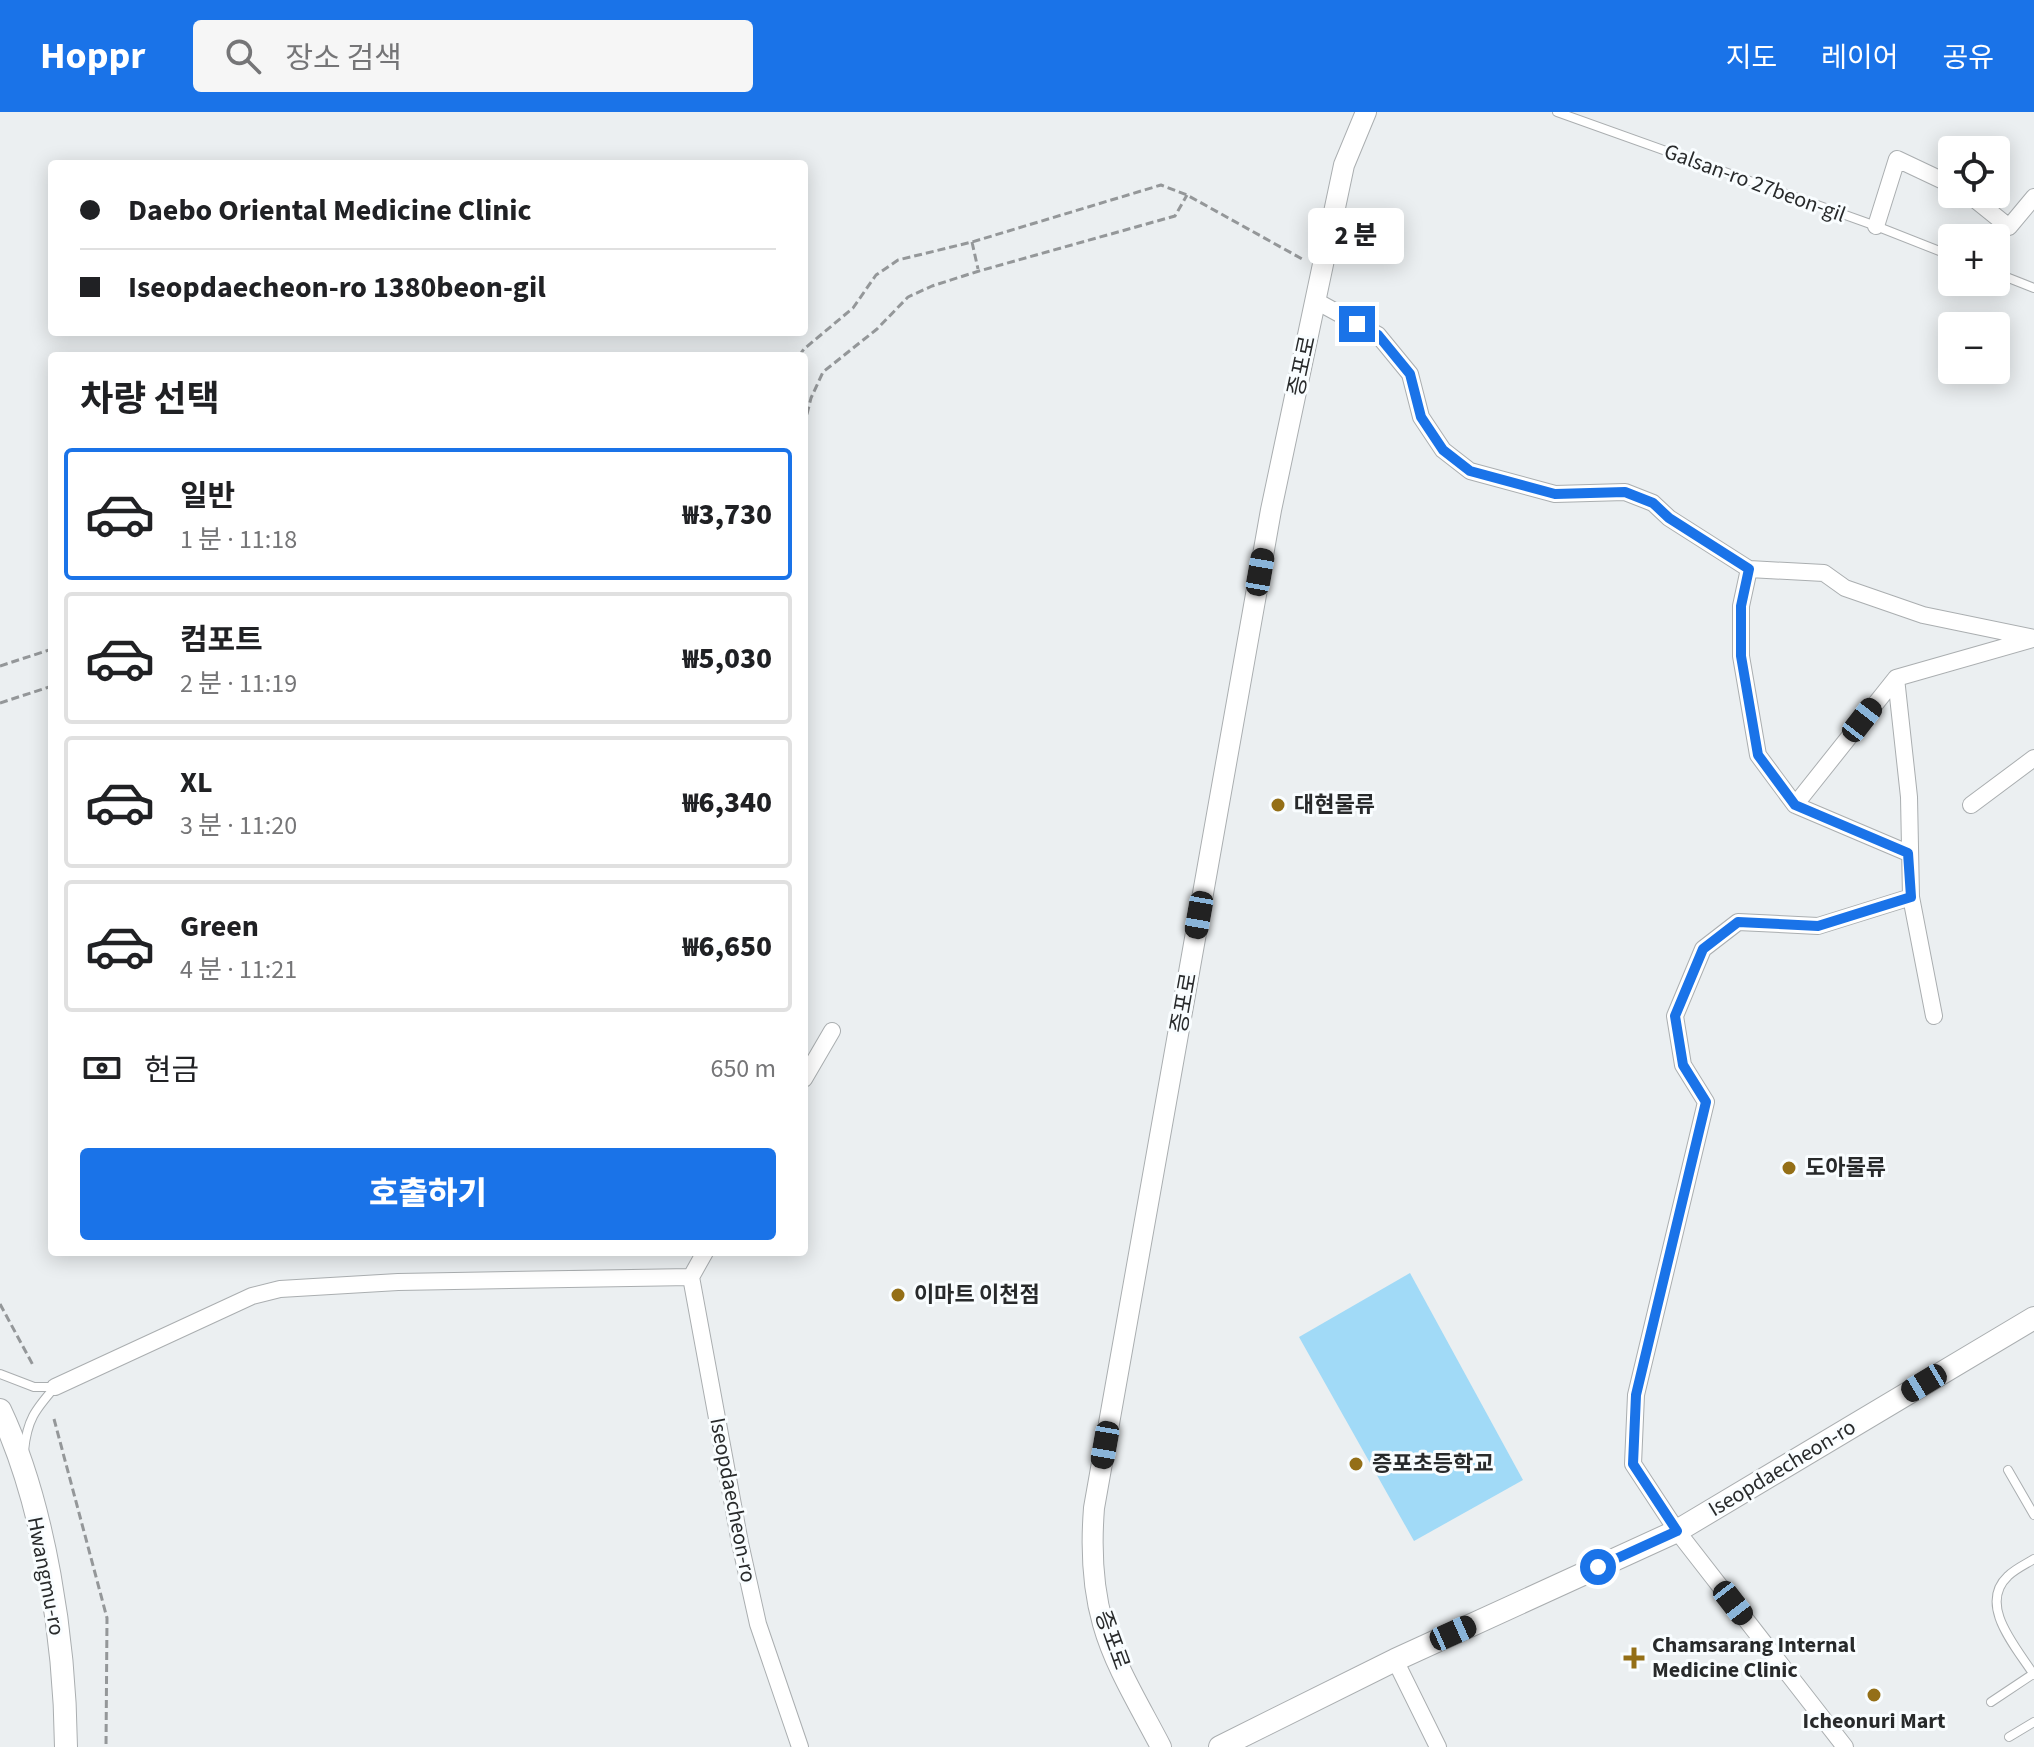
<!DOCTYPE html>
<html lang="ko">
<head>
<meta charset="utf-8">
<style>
  :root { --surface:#fff; --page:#f6f6f6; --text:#202124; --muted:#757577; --line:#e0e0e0; --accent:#1a73e8 }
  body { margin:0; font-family:"Source Sans 3","Noto Sans KR",sans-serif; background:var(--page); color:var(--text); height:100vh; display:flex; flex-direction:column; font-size:30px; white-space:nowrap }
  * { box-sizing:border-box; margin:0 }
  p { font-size:26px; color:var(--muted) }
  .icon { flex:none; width:44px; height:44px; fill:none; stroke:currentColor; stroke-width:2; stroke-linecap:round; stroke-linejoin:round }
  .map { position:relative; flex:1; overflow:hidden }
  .details { position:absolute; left:48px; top:240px; width:760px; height:904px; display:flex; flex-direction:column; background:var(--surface); border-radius:8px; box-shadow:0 4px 20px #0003 }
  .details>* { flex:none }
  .top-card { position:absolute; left:48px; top:48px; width:760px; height:176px; border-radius:8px; box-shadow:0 4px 20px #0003; display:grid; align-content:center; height:176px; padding:0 32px; background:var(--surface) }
  .controls { position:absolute; left:1938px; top:24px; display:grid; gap:16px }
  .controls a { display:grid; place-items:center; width:72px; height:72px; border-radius:8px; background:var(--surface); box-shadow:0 4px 20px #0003; font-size:40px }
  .end { position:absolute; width:36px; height:36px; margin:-18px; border:10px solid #1a73e8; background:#fff; box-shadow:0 0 0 4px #fff }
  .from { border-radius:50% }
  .bubble { position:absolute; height:56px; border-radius:8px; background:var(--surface); box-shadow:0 4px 20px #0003; font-size:26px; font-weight:800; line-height:56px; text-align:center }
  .car { position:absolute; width:24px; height:48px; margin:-24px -12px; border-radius:10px; box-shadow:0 0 6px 2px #0007; background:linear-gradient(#222 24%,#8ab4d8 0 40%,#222 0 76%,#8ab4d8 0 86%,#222 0) }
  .top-card b { display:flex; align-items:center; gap:28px; height:76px; font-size:30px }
  .top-card b+b { border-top:2px solid var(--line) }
  .top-card i { width:20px; height:20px; background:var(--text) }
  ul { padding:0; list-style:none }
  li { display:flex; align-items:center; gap:24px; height:132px; margin:0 16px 12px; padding:0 16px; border:4px solid var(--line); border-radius:8px }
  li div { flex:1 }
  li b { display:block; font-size:30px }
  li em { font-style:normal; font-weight:800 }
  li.on { border-color:var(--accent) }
  li>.icon { width:72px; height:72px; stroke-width:1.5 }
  h2 { padding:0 32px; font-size:36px; line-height:96px }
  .pay { display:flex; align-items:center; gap:20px; height:88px; padding:0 32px; font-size:30px }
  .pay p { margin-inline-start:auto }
  .button { display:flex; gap:16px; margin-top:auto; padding:16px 32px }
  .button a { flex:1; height:92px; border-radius:8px; background:var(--accent); color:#fff; font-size:32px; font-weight:800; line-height:92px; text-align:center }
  header { display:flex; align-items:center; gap:48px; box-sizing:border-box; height:112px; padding:0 40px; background:var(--accent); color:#fff }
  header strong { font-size:38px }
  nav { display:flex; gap:44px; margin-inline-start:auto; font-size:28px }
  .search { width:560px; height:72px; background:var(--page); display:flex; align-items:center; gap:20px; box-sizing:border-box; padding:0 28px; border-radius:8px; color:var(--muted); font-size:30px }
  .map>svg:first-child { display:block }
</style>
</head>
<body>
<header>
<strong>Hoppr</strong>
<div class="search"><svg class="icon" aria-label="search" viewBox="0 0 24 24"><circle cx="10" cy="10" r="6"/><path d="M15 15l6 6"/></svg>장소 검색</div>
<nav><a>지도</a><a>레이어</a><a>공유</a></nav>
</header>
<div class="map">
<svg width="2034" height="1635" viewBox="0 0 2034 1635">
  <rect width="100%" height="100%" fill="#ebeff1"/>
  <path fill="#a1daf7" d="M 1410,1161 L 1523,1368 L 1414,1429 L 1299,1225 Z"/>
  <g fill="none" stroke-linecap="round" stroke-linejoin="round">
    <defs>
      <path id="service" d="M 1557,0 L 1876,114 L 1952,144
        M 1996,161 L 2034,176
        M 0,1262 L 34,1275 L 55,1275
        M 24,1339 C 27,1308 35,1298 55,1275
        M 2008,1358 L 2034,1403
        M 2034,1447 C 2026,1452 2015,1457 2008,1464 C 1977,1493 2017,1536 2034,1563
        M 1991,1590 L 2033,1562
        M 2009,1625 L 2034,1610"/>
      <path id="minor" d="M 1968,82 L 2009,115 L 2034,85
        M 1876,114 L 1897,47 L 1952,73
        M 1316,189 L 1378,223 L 1410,262 L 1421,305 L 1443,338 L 1470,359 L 1555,382 L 1625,380 L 1653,391 L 1669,406 L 1749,457 L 1824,461 L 1845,476 L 1923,503 L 2034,526
        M 1749,457 L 1741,494 L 1741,544 L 1758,643 L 1795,693 L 1908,741
        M 1795,693 L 1896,566
        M 1971,693 L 2034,646
        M 1911,785 L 1909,685 L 1896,566 L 2033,527
        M 804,967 L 832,919
        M 705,1140 L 691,1165 L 740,1431 L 758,1512 L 800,1635
        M 55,1275 L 252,1184 L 280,1177 L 398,1170 L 691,1165
        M 1395,1548 L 1438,1635
        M 1845,1635 L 1677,1419 L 1633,1352 L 1636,1283 L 1706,990 L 1683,953 L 1675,904 L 1703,837 L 1738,810 L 1818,814 L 1911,785 L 1934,904"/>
      <path id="tertiary" d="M 1161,1635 C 1141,1596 1115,1555 1103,1512 C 1092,1474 1091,1435 1094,1396 L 1271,398 L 1344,53 L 1366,0"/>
      <path id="secondary" d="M 0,1298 C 45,1393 65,1530 66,1635
        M 1220,1635 L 1395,1548 L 1677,1419 L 2034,1206"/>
    </defs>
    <use href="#service" stroke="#aaaeb0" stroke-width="10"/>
    <use href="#minor" stroke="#aaaeb0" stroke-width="18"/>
    <use href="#tertiary" stroke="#aaaeb0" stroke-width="22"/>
    <use href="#secondary" stroke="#aaaeb0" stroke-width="24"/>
    <path stroke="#949799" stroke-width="3" stroke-dasharray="8 4" stroke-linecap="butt" d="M 972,130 L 978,157
      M 799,244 L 804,237 L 853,196 L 876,163 L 898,148 L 972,130 L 1161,73 L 1187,83 L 1304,148
      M 804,314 L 811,286 L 823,260 L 877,217 L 908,185 L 932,174 L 979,159 L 1175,104 L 1187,83
      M 0,554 L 52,537
      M 0,591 L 52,574
      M 0,1192 L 34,1255
      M 54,1307 L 107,1506 L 106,1635"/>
    <use href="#service" stroke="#fff" stroke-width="8"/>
    <use href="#minor" stroke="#fff" stroke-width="16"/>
    <use href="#tertiary" stroke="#fff" stroke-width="20"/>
    <use href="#secondary" stroke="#fff" stroke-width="22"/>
  </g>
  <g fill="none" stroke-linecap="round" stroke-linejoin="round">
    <path stroke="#1a73e8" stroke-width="10" d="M 1357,212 L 1378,223 L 1410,262 L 1421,305 L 1443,338 L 1470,359 L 1555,382 L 1625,380 L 1653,391 L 1669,406 L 1749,457 L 1741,494 L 1741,544 L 1758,643 L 1795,693 L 1908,741 L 1911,785 L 1818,814 L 1738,810 L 1703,837 L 1675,904 L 1683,953 L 1706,990 L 1636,1283 L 1633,1352 L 1677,1419 L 1598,1455"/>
  </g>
  <g fill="#946f17" stroke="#f9fdff" stroke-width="3">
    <circle cx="1278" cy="693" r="8"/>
    <circle cx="1789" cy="1056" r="8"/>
    <circle cx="898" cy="1183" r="8"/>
    <circle cx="1356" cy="1352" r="8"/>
    <path d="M1630 1534h8v8h8v8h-8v8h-8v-8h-8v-8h8z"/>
    <circle cx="1874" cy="1583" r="8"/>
  </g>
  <g text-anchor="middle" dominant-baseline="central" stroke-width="6" stroke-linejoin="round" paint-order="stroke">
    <g font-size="22" fill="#282a2b" stroke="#f9fdff">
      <text transform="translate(1755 71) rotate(20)">Galsan-ro 27beon-gil</text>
      <text transform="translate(1302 254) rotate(-78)">증포로</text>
      <text transform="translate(1184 891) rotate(-80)">증포로</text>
      <text transform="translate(1782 1356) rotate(-31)">Iseopdaecheon-ro</text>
      <text transform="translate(733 1388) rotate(79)">Iseopdaecheon-ro</text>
      <text transform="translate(46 1464) rotate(79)">Hwangmu-ro</text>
      <text transform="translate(1112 1528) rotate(70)">증포로</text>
    </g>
    <g font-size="22" font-weight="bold" fill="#282a2b" stroke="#f9fdff" text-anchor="start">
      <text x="1294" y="693">대현물류</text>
      <text x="1805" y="1056">도아물류</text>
      <text x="914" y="1183">이마트 이천점</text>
      <text x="1372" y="1352">증포초등학교</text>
      <text x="1652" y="1533">Chamsarang Internal<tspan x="1652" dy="25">Medicine Clinic</tspan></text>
      <text x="1874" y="1609" text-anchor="middle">Icheonuri Mart</text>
    </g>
  </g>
</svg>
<div class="controls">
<a><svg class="icon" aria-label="locate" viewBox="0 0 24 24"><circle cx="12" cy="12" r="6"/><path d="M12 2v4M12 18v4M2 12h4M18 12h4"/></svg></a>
<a>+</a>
<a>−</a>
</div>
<i class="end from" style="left:1598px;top:1455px"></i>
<i class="end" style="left:1357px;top:212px"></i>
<div class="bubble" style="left:1308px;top:96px;width:96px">2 분</div>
<i class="car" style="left:1260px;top:460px;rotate:10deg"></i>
<i class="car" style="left:1862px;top:608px;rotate:38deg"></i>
<i class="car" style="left:1199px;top:803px;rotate:190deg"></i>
<i class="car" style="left:1924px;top:1271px;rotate:239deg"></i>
<i class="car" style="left:1105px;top:1333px;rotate:190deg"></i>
<i class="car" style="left:1733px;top:1491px;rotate:142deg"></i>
<i class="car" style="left:1453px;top:1521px;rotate:66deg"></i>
<div class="top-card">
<b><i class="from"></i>Daebo Oriental Medicine Clinic</b>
<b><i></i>Iseopdaecheon-ro 1380beon-gil</b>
</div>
<section class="details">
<h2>차량 선택</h2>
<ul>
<li class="on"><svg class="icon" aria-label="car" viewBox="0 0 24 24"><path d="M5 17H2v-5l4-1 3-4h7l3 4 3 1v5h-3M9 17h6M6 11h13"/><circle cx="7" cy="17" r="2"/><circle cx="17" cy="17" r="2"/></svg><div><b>일반</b><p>1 분 · 11:18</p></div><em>₩3,730</em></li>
<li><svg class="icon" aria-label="car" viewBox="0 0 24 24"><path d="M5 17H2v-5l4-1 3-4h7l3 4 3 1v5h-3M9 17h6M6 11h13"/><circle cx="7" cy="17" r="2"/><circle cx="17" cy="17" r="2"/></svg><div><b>컴포트</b><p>2 분 · 11:19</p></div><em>₩5,030</em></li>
<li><svg class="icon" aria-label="car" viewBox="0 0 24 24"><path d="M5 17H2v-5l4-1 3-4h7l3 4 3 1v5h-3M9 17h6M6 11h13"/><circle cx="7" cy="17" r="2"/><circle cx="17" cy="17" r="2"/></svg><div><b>XL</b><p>3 분 · 11:20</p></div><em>₩6,340</em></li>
<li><svg class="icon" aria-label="car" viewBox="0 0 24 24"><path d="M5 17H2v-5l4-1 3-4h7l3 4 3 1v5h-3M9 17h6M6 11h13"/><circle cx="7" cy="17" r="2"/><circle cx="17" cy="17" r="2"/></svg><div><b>Green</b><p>4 분 · 11:21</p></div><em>₩6,650</em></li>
</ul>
<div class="pay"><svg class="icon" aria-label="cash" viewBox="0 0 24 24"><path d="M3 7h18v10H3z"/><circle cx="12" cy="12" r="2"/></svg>현금<p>650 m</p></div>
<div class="button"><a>호출하기</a></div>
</section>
</div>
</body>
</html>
